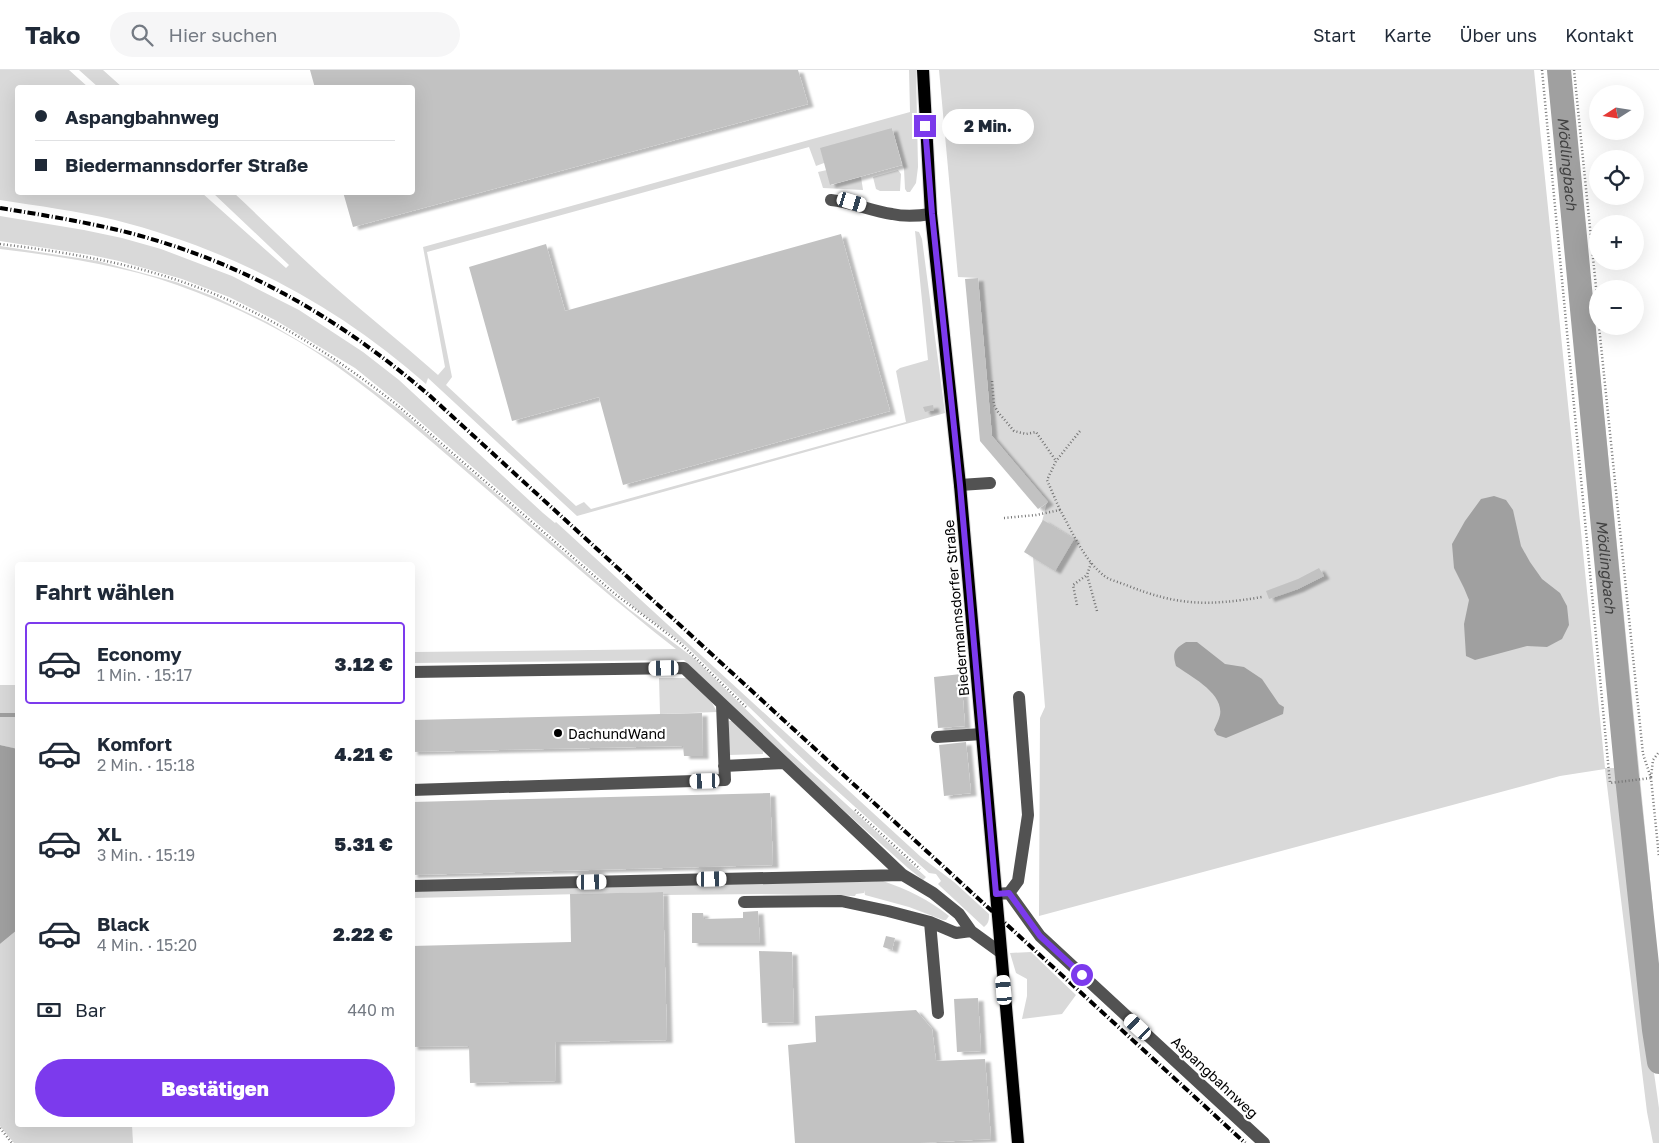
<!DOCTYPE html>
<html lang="de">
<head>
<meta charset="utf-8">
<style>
  :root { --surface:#fff; --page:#f6f6f7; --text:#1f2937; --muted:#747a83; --line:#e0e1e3; --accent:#7c3aed }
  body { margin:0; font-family:"Golos Text",sans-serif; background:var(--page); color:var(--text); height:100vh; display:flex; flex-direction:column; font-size:19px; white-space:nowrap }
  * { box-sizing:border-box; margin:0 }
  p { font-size:16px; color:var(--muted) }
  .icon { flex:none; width:28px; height:28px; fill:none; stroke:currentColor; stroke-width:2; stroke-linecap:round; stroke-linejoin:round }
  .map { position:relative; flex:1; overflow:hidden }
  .details { position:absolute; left:15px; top:492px; width:400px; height:565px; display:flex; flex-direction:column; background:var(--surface); border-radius:5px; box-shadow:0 5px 20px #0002 }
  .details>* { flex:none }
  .banner { position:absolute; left:15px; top:15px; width:400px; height:110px; border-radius:5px; box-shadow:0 5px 20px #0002; display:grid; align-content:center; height:110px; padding:0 20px; background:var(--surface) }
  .needle { width:32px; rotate:258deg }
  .fabs { position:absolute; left:1589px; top:15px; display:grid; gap:10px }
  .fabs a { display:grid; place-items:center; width:55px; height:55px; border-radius:50%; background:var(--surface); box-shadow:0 5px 20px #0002; font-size:25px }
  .end { position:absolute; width:22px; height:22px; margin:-11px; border:6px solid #7c3aed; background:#fff; box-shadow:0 0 0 2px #fff }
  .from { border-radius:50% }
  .bubble { position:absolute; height:35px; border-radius:18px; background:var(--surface); box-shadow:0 5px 20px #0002; font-size:16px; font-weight:800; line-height:35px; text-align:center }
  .car { position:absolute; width:15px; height:30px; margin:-15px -8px; border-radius:6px; box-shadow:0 0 4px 1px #0007; background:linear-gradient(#fff 24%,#345 0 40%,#fff 0 76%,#345 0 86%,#fff 0) }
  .banner b { display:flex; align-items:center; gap:18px; height:48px; font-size:19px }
  .banner b+b { border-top:1px solid var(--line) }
  .banner i { width:12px; height:12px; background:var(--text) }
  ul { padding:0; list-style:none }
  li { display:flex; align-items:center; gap:15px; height:82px; margin:0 10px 8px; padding:0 10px; border:2px solid transparent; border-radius:5px }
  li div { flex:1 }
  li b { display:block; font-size:19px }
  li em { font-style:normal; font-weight:800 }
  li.active { border-color:var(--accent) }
  li>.icon { width:45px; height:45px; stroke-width:1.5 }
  h2 { padding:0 20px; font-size:22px; line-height:60px }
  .pay { display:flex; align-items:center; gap:12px; height:55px; padding:0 20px; font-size:19px }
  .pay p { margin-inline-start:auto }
  .button { display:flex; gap:10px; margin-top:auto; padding:10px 20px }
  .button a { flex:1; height:58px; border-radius:30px; background:var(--accent); color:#fff; font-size:20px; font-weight:800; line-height:58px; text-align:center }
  header { display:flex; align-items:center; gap:30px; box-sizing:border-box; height:70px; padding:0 25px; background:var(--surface); border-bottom:1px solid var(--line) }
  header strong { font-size:24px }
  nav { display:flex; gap:28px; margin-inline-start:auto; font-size:18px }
  .search { width:350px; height:45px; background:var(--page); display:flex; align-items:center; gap:12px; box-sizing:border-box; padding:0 18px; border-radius:28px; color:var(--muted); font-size:19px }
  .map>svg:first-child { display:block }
</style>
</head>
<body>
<header>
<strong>Tako</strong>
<div class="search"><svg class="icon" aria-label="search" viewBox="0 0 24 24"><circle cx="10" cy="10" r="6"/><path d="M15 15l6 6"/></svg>Hier suchen</div>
<nav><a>Start</a><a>Karte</a><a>Über uns</a><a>Kontakt</a></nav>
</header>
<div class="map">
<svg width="1659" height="1073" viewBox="0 0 1659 1073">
  <defs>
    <filter id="shadow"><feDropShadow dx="5.5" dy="3" stdDeviation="1" flood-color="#0004"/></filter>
  </defs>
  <rect width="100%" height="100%" fill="#fff"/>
  <path fill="#d9d9d9" d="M 0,0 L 69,0 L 88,17 L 18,18 L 18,122 L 202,123 L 286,198 L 289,195 L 213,123 L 234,123 C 263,150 292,179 322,206 C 360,240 400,271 438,305 L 445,297 L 423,177 L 910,42 L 909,0 L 916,0 L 918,97 L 916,113 L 910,122 L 907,122 L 905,119 L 904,99 L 892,58 L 824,93 L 816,96 L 809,77 L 427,182 L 452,307 L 446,315 L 576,436 L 584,432 L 591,439 L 906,352 L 896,301 L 900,298 L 928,290 L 915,161 L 919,162 L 922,169 L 945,343 L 577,446 L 428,308 L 426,314 C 336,234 232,180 115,150 C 77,141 39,136 0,130 Z
    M 79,0 L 103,0 L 122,17 L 98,17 Z
    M 939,0 L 1534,0 L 1605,698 L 1620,698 L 1641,911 L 1659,1038 L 1659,1073 L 1653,1073 L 1647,1042 L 1605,699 L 1560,706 L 1039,846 L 1040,648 L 1045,637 L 1033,487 L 1047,432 L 992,366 L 978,208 L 958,207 Z
    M 1562,0 L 1570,0 L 1653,839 L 1645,851 Z
    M 827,100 L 831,115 L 861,107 L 863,120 L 823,118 L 818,102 Z
    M 898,100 L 901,104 L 900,121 L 880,121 L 876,119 L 873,107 Z
    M 0,146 L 84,160 L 122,168 L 161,179 L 232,206 L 299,240 L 363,282 L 399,310 L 543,443 L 555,453 L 556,452 L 921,787 L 954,812 L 989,844 C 989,850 989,853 984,857 L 941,817 L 938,814 L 941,811 L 936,804 L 929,803 L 815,701 L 685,575 L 636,539 L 401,335 L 355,298 L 275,250 L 229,227 L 182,209 L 119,191 L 91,185 L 0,171 Z
    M 0,176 L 98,191 L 176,212 L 215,227 L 267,252 L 335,292 L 400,340 L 629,539 L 695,589 L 788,681 L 926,807 L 923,810 L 908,798 C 832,730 756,662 684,590 L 413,593 L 413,582 L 676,579 C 612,529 552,476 491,423 C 440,379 390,334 335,295 C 293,265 244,241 196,222 C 134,197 66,187 0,179 Z
    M 659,608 L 688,608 L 711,631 L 717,642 L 660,644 Z
    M 0,615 L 17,615 L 17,679 L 0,675 Z
    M 729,651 L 732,651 L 763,680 L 763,684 L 729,685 Z
    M 883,811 C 906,819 930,830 949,846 L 946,850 L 943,850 L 909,837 L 865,825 L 864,820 L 864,823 L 856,824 L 855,826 L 762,824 L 663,825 L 663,822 L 413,828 L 412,822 Z
    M 17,860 L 18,1055 L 132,1055 L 133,1073 L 14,1073 L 0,1056 L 0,874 Z
    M 1031,882 L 1076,925 L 1062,944 L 1022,949 L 1027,926 L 1027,909 L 1016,903 L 1010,883 Z"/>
  <path fill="#a0a0a0" d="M 1494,426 L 1506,430 L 1513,440 L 1521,476 L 1530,492 L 1542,509 L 1560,523 L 1567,536 L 1569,555 L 1562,569 L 1547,577 L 1527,576 L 1475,590 L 1466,586 L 1464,554 L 1469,530 L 1464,518 L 1454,498 L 1452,474 L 1465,451 L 1481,429 Z
    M 1186,572 L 1197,572 L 1225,594 L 1244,597 L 1262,609 L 1279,634 L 1284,637 L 1283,644 L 1226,668 L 1217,665 L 1214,660 C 1216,655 1219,650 1220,645 C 1224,623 1190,606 1176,596 C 1172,583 1174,579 1186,572 Z
    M 0,675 L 18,679 L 17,860 L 0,874 Z"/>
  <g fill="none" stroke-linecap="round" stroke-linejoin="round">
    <path stroke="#a0a0a0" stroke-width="4" d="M 0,645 L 18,645"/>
    <path stroke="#a0a0a0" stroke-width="24" id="s1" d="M 1559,0 L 1627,707 L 1654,960 L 1659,992"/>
  </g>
  <path fill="#c2c2c2" filter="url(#shadow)" d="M 310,0 L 798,0 L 808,34 L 353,157 L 343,122 L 412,122 L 412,18 L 315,18 Z
    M 892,58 L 902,95 L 830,115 L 820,78 Z
    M 841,164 L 890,341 L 623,415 L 599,327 L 512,351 L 469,197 L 546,174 L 565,241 Z
    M 978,208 L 992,366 L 1048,432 L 1038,439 L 980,371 L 965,209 Z
    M 933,335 L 934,340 L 925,342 L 923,337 Z
    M 1043,450 L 1074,469 L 1055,501 L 1024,482 Z
    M 1319,498 L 1324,506 L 1298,519 L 1269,529 L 1266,521 L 1298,509 Z
    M 961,604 L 965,656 L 938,658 L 934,607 Z
    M 702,643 L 703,686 L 684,686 L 683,676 L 412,682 L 412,650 Z
    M 966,672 L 971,723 L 944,726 L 939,675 Z
    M 770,723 L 773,795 L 412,805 L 412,732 Z
    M 663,822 L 667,970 L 555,972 L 556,1011 L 470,1013 L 469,976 L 412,977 L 412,876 L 571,872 L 570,824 Z
    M 758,841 L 760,873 L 692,873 L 692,843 L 703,843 L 704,849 L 743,848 L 743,842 Z
    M 886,866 L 895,868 L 892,880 L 883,877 Z
    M 759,881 L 792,882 L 794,952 L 762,953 Z
    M 978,928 L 981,981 L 957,982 L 954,929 Z
    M 916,940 L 932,959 L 936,991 L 985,989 L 991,1069 L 919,1073 L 795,1073 L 788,975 L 816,972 L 815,946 Z"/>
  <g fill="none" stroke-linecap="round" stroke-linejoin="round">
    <defs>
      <path id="major" d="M 923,0 L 931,144 L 960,415 L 1018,1073"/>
    </defs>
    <use href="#major" stroke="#dbdbdb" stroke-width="14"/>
    <path stroke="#747474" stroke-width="2.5" stroke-dasharray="1 2.5" stroke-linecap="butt" d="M 1542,0 L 1610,713 L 1651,708
      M 1574,0 L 1598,237
      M 0,174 C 59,181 118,191 174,209 C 256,236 330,282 397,335 L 615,524 L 680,573 L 746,637
      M 1599,256 L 1643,684 L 1651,708 L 1659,787
      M 992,311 L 994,335 L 998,342 L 1014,361 L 1026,364 L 1036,362 L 1056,391
      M 1060,440 L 1047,410 L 1056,391 L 1080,361
      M 1004,448 L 1036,445 L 1060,440 C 1072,461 1083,488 1102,504 C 1108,510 1119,512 1126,515 C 1178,536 1208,536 1262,527
      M 1091,493 L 1087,505 L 1097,541
      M 1077,535 L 1073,515 L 1087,505
      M 1651,707 L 1653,690 L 1659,682
      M 855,740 L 920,799
      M 0,1058 L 12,1073"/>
    <path stroke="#525252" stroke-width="12" d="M 831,130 C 852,132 871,141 892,144 C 905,147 918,146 931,144
      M 960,415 L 990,413
      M 412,602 L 684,598 L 903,805 L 933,823 L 959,844 L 971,861 L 1000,882
      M 937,667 L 982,664
      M 724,696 L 784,693
      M 412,720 L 725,710 L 722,634
      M 412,816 L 903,805
      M 1009,823 L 1018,811 L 1028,745 L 1019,627
      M 996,824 L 1009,823 L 1040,866 L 1264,1073
      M 744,832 L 841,831 L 888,841 L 930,852 L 956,863 L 971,861
      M 930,852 L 938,943"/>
    <use href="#major" stroke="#000" stroke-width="12"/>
    <path stroke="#000" stroke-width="4" stroke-dasharray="8 2.5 1 2.5" stroke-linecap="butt" d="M 0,138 C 43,145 87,152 130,163 C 245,193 339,248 429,325 L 1245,1073"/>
  </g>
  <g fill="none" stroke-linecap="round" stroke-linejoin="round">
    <path stroke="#7c3aed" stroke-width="6" d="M 925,56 L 932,144 L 960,415 L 996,824 L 1009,823 L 1040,866 L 1082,905"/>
  </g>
  <circle fill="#000" stroke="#fff" stroke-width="2" cx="558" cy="663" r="5"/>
  <g text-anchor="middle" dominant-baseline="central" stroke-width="4.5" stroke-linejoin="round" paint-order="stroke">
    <g font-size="14" fill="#000" stroke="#fff">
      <text transform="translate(956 538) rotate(-95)">Biedermannsdorfer Straße</text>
      <text transform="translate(1215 1007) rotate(43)">Aspangbahnweg</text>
    </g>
    <g font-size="14" fill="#000" stroke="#fff" text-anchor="start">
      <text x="568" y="663">DachundWand</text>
    </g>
    <g font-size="15" font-style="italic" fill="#414141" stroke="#fff">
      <text stroke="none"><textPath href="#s1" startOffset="94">Mödlingbach</textPath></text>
      <text stroke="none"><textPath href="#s1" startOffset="499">Mödlingbach</textPath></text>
    </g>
  </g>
</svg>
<div class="fabs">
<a><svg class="needle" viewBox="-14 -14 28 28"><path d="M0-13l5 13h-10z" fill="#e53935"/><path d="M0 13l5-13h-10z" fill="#747a83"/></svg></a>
<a><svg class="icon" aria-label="locate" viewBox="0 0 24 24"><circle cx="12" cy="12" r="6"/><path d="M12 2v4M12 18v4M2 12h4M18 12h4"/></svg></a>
<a>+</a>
<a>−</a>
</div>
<i class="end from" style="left:1082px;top:905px"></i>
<i class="end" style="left:925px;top:56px"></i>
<div class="bubble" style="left:942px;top:39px;width:92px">2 Min.</div>
<i class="car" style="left:852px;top:132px;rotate:107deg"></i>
<i class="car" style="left:664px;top:598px;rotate:269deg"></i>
<i class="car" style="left:705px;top:711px;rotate:268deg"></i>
<i class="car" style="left:712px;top:809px;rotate:89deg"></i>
<i class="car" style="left:592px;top:812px;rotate:89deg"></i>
<i class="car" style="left:1004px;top:920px;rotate:355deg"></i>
<i class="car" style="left:1138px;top:957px;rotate:313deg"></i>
<div class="banner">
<b><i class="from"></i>Aspangbahnweg</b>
<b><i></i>Biedermannsdorfer Straße</b>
</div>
<section class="details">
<h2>Fahrt wählen</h2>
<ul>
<li class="active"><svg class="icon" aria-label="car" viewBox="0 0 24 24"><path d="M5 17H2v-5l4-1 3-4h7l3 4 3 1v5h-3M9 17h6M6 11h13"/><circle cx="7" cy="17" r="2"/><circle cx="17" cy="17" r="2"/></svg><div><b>Economy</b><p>1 Min. · 15:17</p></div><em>3.12 €</em></li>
<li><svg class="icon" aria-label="car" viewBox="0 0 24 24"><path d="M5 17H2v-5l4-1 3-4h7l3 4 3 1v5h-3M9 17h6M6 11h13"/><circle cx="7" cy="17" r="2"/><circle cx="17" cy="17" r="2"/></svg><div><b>Komfort</b><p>2 Min. · 15:18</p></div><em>4.21 €</em></li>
<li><svg class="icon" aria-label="car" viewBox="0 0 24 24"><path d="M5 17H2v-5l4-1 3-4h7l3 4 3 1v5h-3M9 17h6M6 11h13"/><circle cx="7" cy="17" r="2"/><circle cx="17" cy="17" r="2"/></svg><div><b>XL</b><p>3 Min. · 15:19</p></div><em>5.31 €</em></li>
<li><svg class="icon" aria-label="car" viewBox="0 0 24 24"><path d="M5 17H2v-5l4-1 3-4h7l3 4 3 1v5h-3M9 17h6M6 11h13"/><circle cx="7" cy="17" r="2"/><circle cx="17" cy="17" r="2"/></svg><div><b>Black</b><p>4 Min. · 15:20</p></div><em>2.22 €</em></li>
</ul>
<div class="pay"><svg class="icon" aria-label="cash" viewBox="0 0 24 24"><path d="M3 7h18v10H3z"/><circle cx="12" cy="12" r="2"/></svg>Bar<p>440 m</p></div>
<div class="button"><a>Bestätigen</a></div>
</section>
</div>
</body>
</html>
